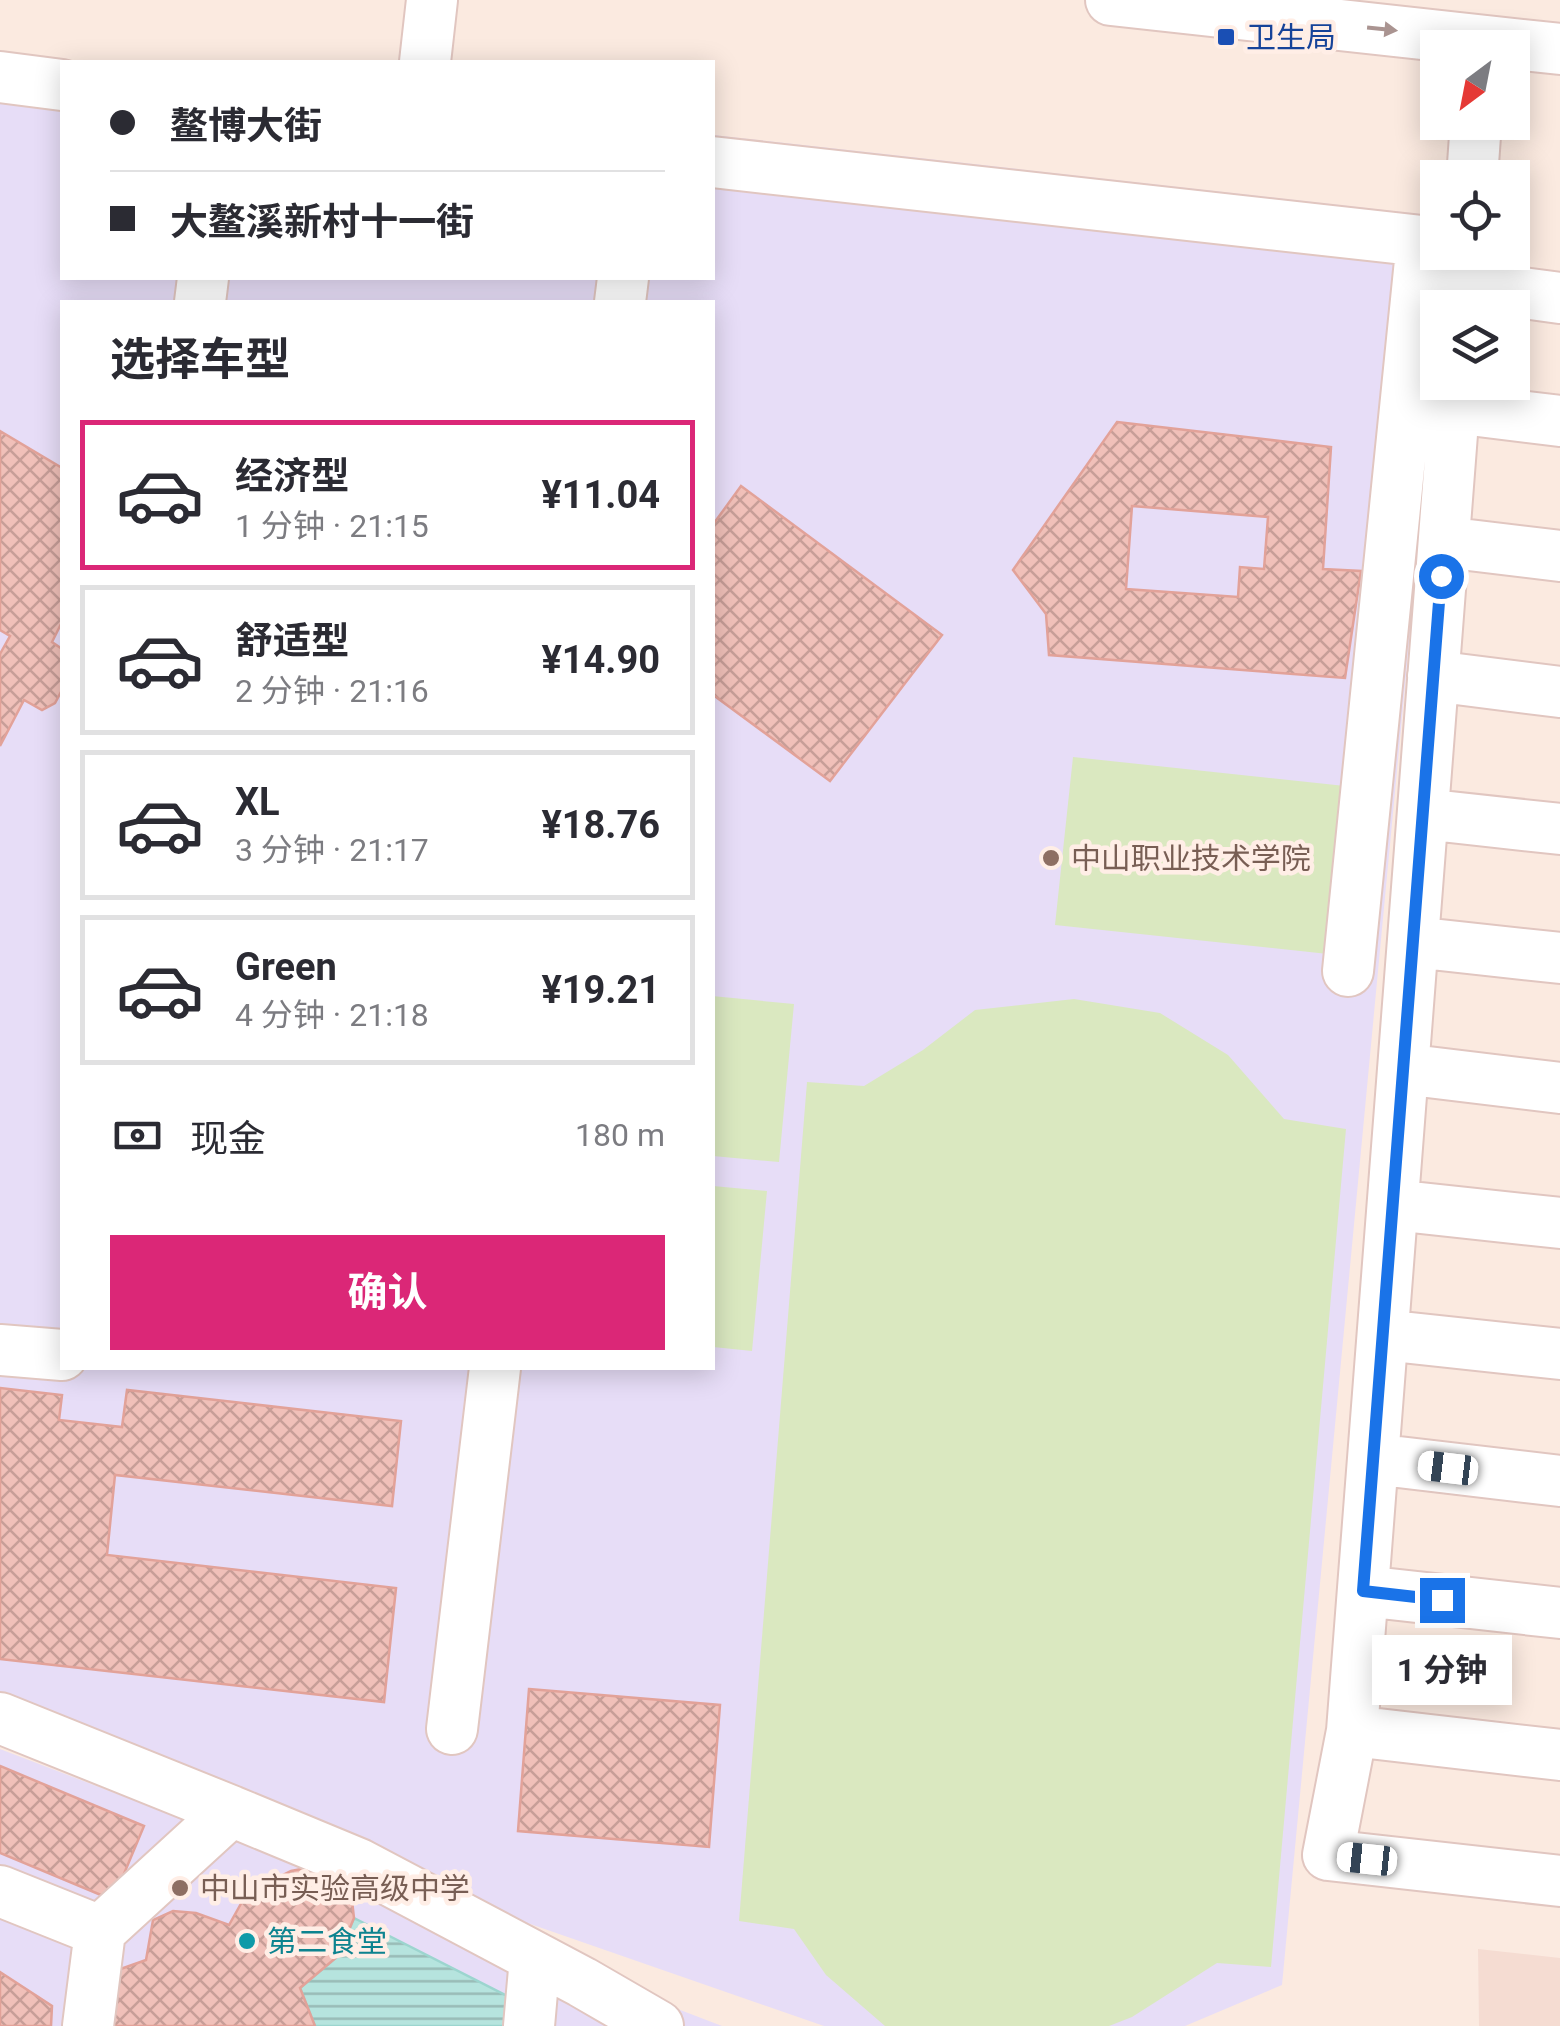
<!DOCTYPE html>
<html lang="zh">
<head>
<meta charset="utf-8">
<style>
  :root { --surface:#fff; --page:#f7f7f7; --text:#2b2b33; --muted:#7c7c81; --line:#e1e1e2; --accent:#db2777 }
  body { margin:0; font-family:Roboto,"Noto Sans SC",sans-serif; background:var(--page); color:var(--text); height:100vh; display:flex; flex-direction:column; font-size:38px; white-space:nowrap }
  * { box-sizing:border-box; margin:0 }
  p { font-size:32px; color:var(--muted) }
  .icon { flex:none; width:55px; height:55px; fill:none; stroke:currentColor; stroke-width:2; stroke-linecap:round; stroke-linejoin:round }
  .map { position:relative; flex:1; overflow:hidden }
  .sheet { position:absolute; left:60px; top:300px; width:655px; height:1070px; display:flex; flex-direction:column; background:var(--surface); border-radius:0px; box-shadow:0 5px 25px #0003 }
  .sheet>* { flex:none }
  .top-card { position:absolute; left:60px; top:60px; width:655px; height:220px; border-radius:0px; box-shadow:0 5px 25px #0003; display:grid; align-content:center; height:220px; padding:0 50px; background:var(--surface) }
  .needle { width:65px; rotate:212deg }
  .tools { position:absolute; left:1420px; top:30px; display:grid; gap:20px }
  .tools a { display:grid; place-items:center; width:110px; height:110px; border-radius:0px; background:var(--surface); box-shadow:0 5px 25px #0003; font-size:50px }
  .end { position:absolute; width:45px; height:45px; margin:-22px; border:12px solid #1a73e8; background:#fff; box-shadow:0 0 0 5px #fff }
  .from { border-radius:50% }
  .bubble { position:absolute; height:70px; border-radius:0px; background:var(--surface); box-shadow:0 5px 25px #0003; font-size:32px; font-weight:700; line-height:70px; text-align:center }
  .car { position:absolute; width:30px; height:60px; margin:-30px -15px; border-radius:12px; box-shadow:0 0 8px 2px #0007; background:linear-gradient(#fff 24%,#345 0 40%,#fff 0 76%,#345 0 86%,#fff 0) }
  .top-card b { display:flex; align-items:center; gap:35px; height:95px; font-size:38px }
  .top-card b+b { border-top:2px solid var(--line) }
  .top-card i { width:25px; height:25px; background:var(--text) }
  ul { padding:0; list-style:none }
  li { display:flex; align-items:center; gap:30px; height:150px; margin:0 20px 15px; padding:0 30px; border:5px solid var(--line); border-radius:0px }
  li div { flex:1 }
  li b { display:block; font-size:38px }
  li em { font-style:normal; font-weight:700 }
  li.current { border-color:var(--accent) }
  li>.icon { width:90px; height:90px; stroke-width:1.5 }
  h2 { padding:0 50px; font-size:45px; line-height:120px }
  .pay { display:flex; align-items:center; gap:25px; height:110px; padding:0 50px; font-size:38px }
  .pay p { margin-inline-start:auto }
  .button { display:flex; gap:20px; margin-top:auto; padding:20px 50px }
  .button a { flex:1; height:115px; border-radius:0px; background:var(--accent); color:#fff; font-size:40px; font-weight:700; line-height:115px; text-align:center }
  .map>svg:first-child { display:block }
</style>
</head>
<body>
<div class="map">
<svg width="1560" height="2026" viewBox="0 0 1560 2026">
  <defs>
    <pattern id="water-rules" width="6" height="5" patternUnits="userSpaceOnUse" patternTransform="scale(2.5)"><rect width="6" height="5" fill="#b6e4de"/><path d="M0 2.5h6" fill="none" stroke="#98bbb6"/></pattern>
    <pattern id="building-cross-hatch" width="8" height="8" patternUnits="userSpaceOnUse" patternTransform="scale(2.5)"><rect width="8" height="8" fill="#f0c0b9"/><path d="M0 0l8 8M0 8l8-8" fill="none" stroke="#c79e98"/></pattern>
  </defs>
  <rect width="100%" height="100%" fill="#fbeae0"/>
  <path fill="#f5dcd2" d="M 1478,1949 L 1560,1958 L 1560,2026 L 1479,2026 Z"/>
  <path fill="#e7ddf7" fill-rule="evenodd" d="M 0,55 L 62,62 L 62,278 L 712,278 L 713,135 L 1437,216 L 1438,252 L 1447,253 L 1441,307 L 1438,308 L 1437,348 L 1282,1985 L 1185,2026 L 824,2026 L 271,1834 L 0,1727 ZM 62,302 L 712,302 L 712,1368 L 62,1368 Z
    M 0,1749 L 722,2026 L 0,2026 Z"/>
  <path fill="#dae8c0" d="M 1073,757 L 1345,786 L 1328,954 L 1055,925 Z
    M 712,996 L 794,1004 L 779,1162 L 713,1156 Z
    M 1074,999 L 1160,1013 L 1228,1055 L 1284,1119 L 1346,1129 L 1271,1967 L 1217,1963 L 1132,2017 L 1109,2026 L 885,2026 L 826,1975 L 794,1929 L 739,1921 L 807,1082 L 864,1086 L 923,1050 L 975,1010 Z
    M 713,1186 L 767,1191 L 752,1351 L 713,1347 Z"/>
  <path fill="url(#water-rules)" stroke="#9cd5cf" stroke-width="2.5" d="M 354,1918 L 509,1997 L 505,2026 L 315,2026 L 300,1988 L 338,1956 Z"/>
  <path fill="url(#building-cross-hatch)" stroke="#e2a299" stroke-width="2.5" fill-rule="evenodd" d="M 1117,422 L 1331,447 L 1323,569 L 1361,571 L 1345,678 L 1049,655 L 1046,614 L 1013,570 ZM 1132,506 L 1268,517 L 1264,569 L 1240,567 L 1238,597 L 1126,589 Z
    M 0,431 L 62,468 L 62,622 L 52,642 L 62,649 L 62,690 L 55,703 L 42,710 L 24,700 L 0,746 L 0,654 L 10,636 L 0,630 Z
    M 741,486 L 942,635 L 830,781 L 712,694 L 712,526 Z
    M 0,1388 L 62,1395 L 59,1420 L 122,1427 L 127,1390 L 401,1421 L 392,1506 L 115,1475 L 107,1555 L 396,1588 L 384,1702 L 0,1659 Z
    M 529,1689 L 720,1705 L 709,1847 L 518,1831 Z
    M 0,1766 L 144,1826 L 113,1900 L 0,1853 Z
    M 327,1864 L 349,1874 L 354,1918 L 338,1956 L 300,1988 L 315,2026 L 111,2026 L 115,1971 L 146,1960 L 153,1920 L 173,1911 L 196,1913 L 229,1925 L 247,1893 L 291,1871 Z
    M 0,1972 L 52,2006 L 51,2026 L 0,2026 Z"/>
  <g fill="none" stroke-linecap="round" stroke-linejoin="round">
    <defs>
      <path id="minor" d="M 1111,0 L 1560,49
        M 425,62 L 432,0
        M 0,77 L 62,85
        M 712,162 L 1422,241 L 1348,971
        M 1472,178 L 1476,122
        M 1464,285 L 1560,298
        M 200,302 L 203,278
        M 620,302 L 623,278
        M 1456,382 L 1352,1731 L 1328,1855 L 1560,1881
        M 1454,408 L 1560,421
        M 1444,542 L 1560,556
        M 1433,676 L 1560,692
        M 1423,814 L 1560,829
        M 1413,942 L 1560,958
        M 1403,1069 L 1560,1088
        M 1393,1205 L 1560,1223
        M 1383,1335 L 1560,1354
        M 0,1350 L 62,1355
        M 1373,1459 L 1560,1481
        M 1363,1591 L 1560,1613
        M 0,1718 L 231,1811 L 100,1931 L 88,2026
        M 452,1729 L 495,1368
        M 1352,1731 L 1560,1755
        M 231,1811 L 359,1864 L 582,1982 L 658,2026
        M 0,1891 L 100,1931
        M 529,2026 L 535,1958"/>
    </defs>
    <use href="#minor" stroke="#e1c6c0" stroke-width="54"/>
    <use href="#minor" stroke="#fff" stroke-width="50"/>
  </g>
  <defs><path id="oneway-solid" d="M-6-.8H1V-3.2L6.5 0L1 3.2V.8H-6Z" transform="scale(2.5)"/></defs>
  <use fill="#aa9491" href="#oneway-solid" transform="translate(1382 29) rotate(6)"/>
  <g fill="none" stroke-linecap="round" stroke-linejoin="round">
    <path stroke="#1a73e8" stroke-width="12" d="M 1441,576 L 1363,1591 L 1442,1600"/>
  </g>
  <rect fill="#1a4fb4" stroke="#ffeee6" stroke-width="4" x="1216" y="27" width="20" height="20" rx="5"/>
  <g fill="#8d6e63" stroke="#ffeee6" stroke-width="4">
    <circle cx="1051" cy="858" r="10"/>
    <circle cx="180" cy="1888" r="10"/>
  </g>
  <circle fill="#0f9aa8" stroke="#ffeee6" stroke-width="4" cx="247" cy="1941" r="10"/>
  <g text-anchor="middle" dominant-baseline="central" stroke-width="9" stroke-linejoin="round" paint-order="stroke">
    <g font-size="30" fill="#164399" stroke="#ffeee6" text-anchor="start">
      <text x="1246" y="37">卫生局</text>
    </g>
    <g font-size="30" fill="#785e54" stroke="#ffeee6" text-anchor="start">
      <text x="1071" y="858">中山职业技术学院</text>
      <text x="200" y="1888">中山市实验高级中学</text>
    </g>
    <g font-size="30" fill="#0d838f" stroke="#ffeee6" text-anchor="start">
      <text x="267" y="1941">第二食堂</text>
    </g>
  </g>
</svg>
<div class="tools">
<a><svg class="needle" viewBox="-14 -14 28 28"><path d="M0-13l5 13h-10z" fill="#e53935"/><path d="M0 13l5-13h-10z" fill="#7c7c81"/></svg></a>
<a><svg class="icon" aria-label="locate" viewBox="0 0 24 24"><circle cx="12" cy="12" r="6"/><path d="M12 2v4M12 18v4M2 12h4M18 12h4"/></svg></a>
<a><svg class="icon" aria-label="layers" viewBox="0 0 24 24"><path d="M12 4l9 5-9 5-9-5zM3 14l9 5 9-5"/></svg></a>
</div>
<i class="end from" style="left:1441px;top:576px"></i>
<i class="end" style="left:1442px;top:1600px"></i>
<div class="bubble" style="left:1372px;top:1635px;width:140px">1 分钟</div>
<i class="car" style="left:1448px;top:1468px;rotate:277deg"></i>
<i class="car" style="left:1367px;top:1859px;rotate:276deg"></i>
<div class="top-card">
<b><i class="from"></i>鳌博大街</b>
<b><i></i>大鳌溪新村十一街</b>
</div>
<section class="sheet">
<h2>选择车型</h2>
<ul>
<li class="current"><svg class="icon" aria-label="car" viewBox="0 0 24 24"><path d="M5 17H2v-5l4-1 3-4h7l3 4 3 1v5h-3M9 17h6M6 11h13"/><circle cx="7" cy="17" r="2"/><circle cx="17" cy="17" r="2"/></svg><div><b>经济型</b><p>1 分钟 · 21:15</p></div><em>¥11.04</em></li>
<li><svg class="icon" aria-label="car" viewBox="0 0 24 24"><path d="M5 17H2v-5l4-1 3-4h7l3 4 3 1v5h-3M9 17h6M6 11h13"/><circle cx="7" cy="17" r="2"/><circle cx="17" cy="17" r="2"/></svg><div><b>舒适型</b><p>2 分钟 · 21:16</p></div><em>¥14.90</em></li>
<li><svg class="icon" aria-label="car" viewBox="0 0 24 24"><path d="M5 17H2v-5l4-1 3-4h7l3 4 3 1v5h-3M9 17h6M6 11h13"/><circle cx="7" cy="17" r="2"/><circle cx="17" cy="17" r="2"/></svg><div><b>XL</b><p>3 分钟 · 21:17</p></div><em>¥18.76</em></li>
<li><svg class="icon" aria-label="car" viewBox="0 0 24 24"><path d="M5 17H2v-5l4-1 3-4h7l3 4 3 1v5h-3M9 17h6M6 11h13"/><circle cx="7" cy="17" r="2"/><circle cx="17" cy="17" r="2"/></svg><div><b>Green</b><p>4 分钟 · 21:18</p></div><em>¥19.21</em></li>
</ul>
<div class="pay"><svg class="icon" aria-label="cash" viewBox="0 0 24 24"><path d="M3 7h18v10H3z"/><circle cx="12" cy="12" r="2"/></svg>现金<p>180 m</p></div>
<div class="button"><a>确认</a></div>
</section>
</div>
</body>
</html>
